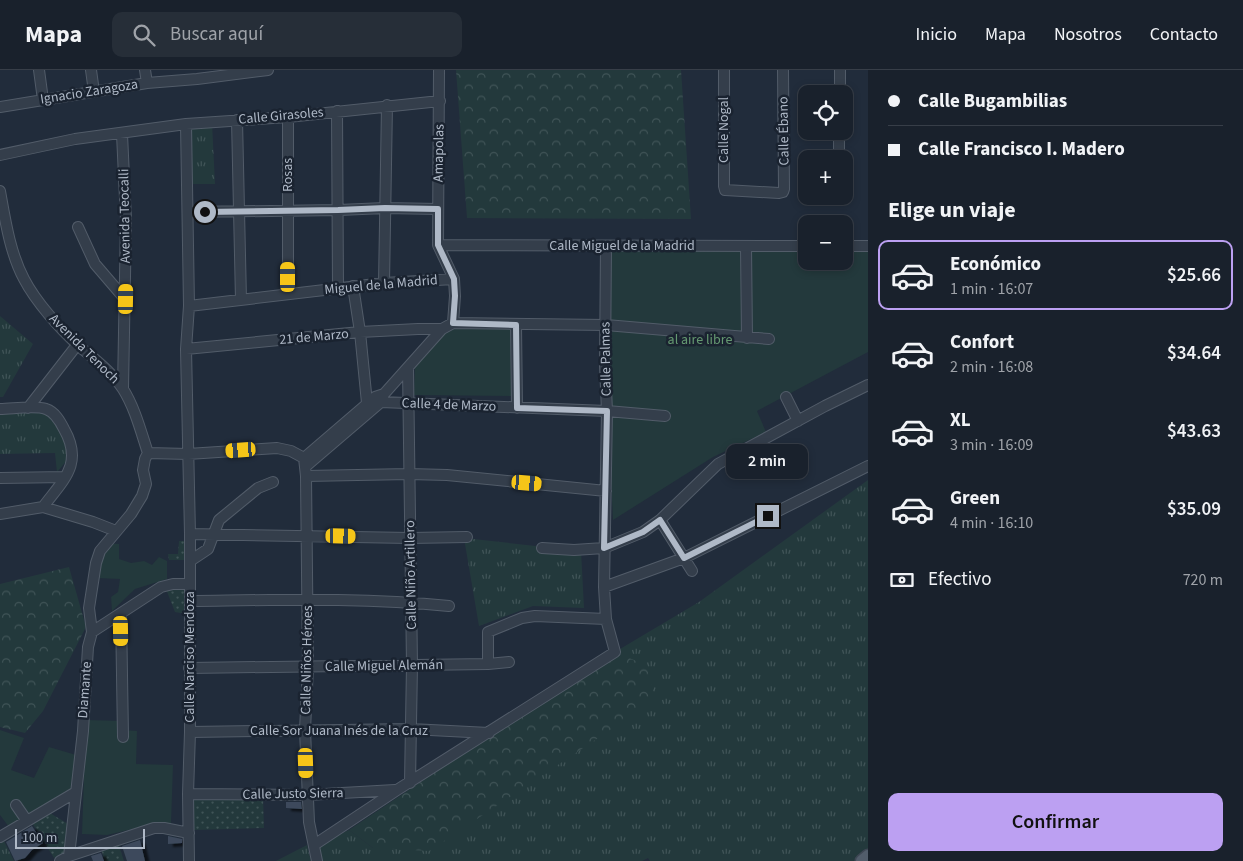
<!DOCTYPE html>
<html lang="es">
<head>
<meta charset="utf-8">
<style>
  :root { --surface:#19212c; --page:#262e38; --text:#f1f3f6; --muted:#9fa3a9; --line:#373e48; --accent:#bca0f2 }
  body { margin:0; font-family:"Source Sans 3",sans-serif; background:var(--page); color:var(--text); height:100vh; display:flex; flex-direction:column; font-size:19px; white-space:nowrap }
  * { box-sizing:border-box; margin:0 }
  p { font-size:16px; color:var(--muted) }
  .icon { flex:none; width:28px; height:28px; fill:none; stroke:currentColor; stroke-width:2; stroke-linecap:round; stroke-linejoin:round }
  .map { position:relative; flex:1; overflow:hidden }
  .details { display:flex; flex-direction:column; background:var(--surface); width:375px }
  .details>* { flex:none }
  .banner { display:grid; align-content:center; height:110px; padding:0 20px; background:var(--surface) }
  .buttons { position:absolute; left:798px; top:15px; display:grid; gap:10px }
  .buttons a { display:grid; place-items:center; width:55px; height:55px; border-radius:10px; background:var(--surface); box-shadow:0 2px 8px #0003,0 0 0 1px var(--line); font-size:25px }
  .scale { position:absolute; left:15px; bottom:12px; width:130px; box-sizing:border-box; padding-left:5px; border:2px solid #afb9c7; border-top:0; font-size:14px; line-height:18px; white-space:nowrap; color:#afb9c7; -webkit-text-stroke:4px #1a2330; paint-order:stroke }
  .end { position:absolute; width:22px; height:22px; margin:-11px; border:6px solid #afb9c7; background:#111; box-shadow:0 0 0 2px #111 }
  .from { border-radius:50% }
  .bubble { position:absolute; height:35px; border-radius:10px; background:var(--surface); box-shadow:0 2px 8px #0003,0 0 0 1px var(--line); font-size:16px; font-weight:600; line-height:35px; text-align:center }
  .car { position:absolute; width:15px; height:30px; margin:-15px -8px; border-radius:6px; box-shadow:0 0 4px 1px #0007; background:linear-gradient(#f5c518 24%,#345 0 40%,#f5c518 0 76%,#345 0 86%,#f5c518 0) }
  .banner b { display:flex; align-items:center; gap:18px; height:48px; font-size:19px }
  .banner b+b { border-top:1px solid var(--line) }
  .banner i { width:12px; height:12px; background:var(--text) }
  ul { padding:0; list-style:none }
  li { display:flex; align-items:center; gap:15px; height:70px; margin:0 10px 8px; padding:0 10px; border:2px solid transparent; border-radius:10px }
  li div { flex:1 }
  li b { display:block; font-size:19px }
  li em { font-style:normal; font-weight:600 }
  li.on { border-color:var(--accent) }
  li>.icon { width:45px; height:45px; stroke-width:1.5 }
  h2 { padding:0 20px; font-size:22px; line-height:60px }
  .pay { display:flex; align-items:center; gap:12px; height:55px; padding:0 20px; font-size:19px }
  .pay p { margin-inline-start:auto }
  .primary-button { display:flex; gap:10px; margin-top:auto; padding:10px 20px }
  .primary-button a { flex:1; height:58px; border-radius:10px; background:var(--accent); color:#111; font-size:20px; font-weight:600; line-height:58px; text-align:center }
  header { display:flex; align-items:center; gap:30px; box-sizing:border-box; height:70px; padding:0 25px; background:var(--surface); border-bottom:1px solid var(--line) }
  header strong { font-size:24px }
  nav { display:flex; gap:28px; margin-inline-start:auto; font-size:18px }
  .search { width:350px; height:45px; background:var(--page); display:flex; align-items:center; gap:12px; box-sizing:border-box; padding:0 18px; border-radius:10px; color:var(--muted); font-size:19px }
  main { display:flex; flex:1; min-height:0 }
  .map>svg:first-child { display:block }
</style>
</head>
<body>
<header>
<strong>Mapa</strong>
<div class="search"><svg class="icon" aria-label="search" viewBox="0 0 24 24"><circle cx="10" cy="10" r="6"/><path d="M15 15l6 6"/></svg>Buscar aquí</div>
<nav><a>Inicio</a><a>Mapa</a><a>Nosotros</a><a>Contacto</a></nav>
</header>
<main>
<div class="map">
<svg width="868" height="791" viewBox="0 0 868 791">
  <defs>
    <pattern id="grass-tufts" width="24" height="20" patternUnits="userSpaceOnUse" patternTransform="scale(1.25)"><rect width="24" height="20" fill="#23393c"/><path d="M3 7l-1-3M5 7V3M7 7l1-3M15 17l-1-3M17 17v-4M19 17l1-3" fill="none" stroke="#405457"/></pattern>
    <pattern id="forest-crowns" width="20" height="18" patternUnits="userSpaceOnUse" patternTransform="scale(1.25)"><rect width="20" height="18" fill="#23393c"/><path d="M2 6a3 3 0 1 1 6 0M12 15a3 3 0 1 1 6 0" fill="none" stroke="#405457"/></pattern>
    <pattern id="garden-dots" width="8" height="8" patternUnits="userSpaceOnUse" patternTransform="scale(1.25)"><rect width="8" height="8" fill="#23393c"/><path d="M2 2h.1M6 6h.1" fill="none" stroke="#405457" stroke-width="1.8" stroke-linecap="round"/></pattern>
    <filter id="shadow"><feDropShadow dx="5" dy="3" stdDeviation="1" flood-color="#0009"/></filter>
  </defs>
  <rect width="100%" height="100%" fill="#212c3b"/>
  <path fill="url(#grass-tufts)" d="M 212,53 L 215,114 L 188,114 L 187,55 Z
    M 0,246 L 33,274 L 3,327 L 0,327 Z
    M 45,340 L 61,354 L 65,369 L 68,389 L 57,402 L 55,383 L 0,384 L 0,344 Z
    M 868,410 L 868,785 L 861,791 L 650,791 L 648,788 L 642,791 L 317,791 L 314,775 L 349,760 L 373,778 L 615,582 L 699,532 Z
    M 464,468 L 581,481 L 584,538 L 533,536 L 479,556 Z
    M 3,769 L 14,791 L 0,791 L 0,772 Z
    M 307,775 L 311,791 L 276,791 Z"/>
  <path fill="url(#forest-crowns)" d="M 456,0 L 681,0 L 691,149 L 467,148 Z
    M 69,497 L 86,557 L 43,641 L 25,663 L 0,657 L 0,514 Z
    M 615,582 L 648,596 L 655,630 L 429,781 L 373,778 L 349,760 Z"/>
  <path fill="#23393c" d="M 868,176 L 868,282 L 757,341 L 766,362 L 713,387 L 613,450 L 607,332 L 610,179 L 806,177 L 806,191 L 844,191 L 844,177 Z
    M 453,255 L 515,255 L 515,326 L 414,325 L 415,295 Z
    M 106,473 L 119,474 L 119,489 L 131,493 L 144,491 L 152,495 L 159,487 L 167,491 L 167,509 L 135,519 L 112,541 L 111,527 L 118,522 L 120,509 L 97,508 Z
    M 86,650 L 123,651 L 123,660 L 137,661 L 136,694 L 173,695 L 171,754 L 154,754 L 107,765 L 82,764 Z
    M 0,660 L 24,668 L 11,700 L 34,708 L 49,677 L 76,685 L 70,723 L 9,757 L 0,745 Z"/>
  <path fill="url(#garden-dots)" d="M 179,471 L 185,471 L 184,490 L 169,490 L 168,484 L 178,484 Z
    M 184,514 L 186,544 L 175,542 L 166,519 Z
    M 263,726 L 264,758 L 194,760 L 193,728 Z
    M 50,743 L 68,754 L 64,783 L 54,788 L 31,751 Z
    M 118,773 L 124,791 L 105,791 L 101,779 Z"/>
  <path fill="#3c4a5b" filter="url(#shadow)" d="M 286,732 L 301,732 L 302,739 L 286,738 Z
    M 32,756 L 43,773 L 32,780 L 25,788 L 15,791 L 6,772 Z
    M 168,766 L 182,769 L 182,773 L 168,774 Z
    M 140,770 L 145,791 L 127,791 L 122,776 Z
    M 101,783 L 104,791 L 93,791 L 91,786 Z"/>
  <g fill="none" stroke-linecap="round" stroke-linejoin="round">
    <defs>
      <path id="minor" d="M 39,0 L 43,30
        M 91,0 L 94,22
        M 145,0 L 147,13
        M 439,0 L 438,175 L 454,209 L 455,226 L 453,253
        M 724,0 L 724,116 L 725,120 L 779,123 L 783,122 L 784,119 L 783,0
        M 840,24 L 840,0
        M 0,37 L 147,13 L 197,9 L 268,0
        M 337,41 L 338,218
        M 237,50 L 241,230
        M 186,54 L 189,236 L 186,279 L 190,464 L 190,662 L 188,724 L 189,791
        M 122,64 L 126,150 L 123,319
        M 0,85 L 75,69 L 186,54 L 288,47 L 440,31
        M 839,89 L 839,61
        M 0,121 C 5,149 10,183 24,209 C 36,232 60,259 79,276 C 94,289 112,302 123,319 C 135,338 141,362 148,383 L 145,389 L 143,400 L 146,414 L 142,426 L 131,444 L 100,481 L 96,493 L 89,538 L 92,562 L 88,577 L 83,661 L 69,786
        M 188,142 L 339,140 L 385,138 L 438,139
        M 78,157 L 95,194 L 125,229
        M 438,175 L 806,176
        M 746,176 L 747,268
        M 844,176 L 868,176
        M 384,213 L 387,35
        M 353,216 L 360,262 L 367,333
        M 288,224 L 288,47
        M 189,236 L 384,213 L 454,209
        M 516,255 L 517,338
        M 186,279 L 360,262 L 418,259 L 442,259
        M 408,298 L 412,595 L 410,713
        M 786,327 L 798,351
        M 381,332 L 607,341 L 665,346
        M 28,338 L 77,275
        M 0,339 C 12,339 35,335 46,339 C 55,342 60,351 64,359 C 84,394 63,410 43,437
        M 148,383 L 188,384 L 277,378 L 291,381 L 304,388
        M 304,388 L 306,406 L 308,597 L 305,660 L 309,752 L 317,791
        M 304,388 L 375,327 L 384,324
        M 305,397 L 381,332 L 384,324 L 442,259 L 453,253 L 606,255 L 769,269
        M 306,406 L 409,404 L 447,405 L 606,421
        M 0,408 L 65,407
        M 0,444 L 43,437 L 93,452 L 116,461
        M 660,450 L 692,501
        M 190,464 L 410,468 L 467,467
        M 542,478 L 574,480 L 604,478 L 643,462 L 660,450 L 718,394 L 825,336 L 868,315
        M 190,491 L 208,479 L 219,450 L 258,418 L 273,412
        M 604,517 L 684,488 L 868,396
        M 190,531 C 276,530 363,527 449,536
        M 121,543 L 123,667
        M 92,562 L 161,517 L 173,514 L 190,514
        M 488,594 L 488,562 L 522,548 L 535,546 L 606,549
        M 189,598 L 488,594 L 509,592
        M 190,662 L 411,659 L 489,663
        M 188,724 L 307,725 L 395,720
        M 16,735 L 27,751
        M 0,767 L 76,722
        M 314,775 L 397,720 L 615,582 L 606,549 L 604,517 L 607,341 L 605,296 L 606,176
        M 60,791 L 69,786 L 154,758 L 164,758 L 189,763"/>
      <path id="major" d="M 862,791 L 868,786"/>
    </defs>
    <use href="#minor" stroke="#525c69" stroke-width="12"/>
    <use href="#major" stroke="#3e4754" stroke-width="15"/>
    <use href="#minor" stroke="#343e4b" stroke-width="10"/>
    <use href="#major" stroke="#525d6b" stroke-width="12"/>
  </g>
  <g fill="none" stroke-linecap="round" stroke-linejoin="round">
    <path stroke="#afb9c7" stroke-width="6" d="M 205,142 L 338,140 L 385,138 L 438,139 L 438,175 L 454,209 L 455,226 L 453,253 L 516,255 L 517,338 L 607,341 L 604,478 L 643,462 L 660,450 L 684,488 L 768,446"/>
  </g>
  <g text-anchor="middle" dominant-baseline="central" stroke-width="5" stroke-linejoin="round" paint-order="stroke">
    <g font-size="14" fill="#afb9c7" stroke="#1a2330">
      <text transform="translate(89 22) rotate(-9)">Ignacio Zaragoza</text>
      <text transform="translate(281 46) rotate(-5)">Calle Girasoles</text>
      <text transform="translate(724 60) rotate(-90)">Calle Nogal</text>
      <text transform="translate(784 61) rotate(-91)">Calle Ébano</text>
      <text transform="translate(439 83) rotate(-89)">Amapolas</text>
      <text transform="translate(288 105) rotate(-90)">Rosas</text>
      <text transform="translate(125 146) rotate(-91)">Avenida Teocalli</text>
      <text x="622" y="176">Calle Miguel de la Madrid</text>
      <text transform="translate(381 215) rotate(-5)">Miguel de la Madrid</text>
      <text transform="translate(314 267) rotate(-5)">21 de Marzo</text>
      <text transform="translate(84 279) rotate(45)">Avenida Tenoch</text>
      <text transform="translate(606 289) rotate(-91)">Calle Palmas</text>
      <text transform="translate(449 335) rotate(2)">Calle 4 de Marzo</text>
      <text transform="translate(411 505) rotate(-91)">Calle Niño Artillero</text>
      <text transform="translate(190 587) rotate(-90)">Calle Narciso Mendoza</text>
      <text transform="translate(307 590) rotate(-89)">Calle Niños Héroes</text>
      <text transform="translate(384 596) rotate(-1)">Calle Miguel Alemán</text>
      <text transform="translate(85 620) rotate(-86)">Diamante</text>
      <text x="339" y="661">Calle Sor Juana Inés de la Cruz</text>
      <text transform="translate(293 724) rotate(-1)">Calle Justo Sierra</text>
    </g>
    <g font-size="14" fill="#659971" stroke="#1a2330">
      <text x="700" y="270">al aire libre</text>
    </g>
  </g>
</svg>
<div class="buttons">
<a><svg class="icon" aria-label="locate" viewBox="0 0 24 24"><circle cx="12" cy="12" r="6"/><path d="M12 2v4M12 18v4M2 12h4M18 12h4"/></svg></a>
<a>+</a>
<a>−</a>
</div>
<div class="scale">100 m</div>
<i class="end from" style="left:205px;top:142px"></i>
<i class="end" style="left:768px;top:446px"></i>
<div class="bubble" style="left:726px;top:374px;width:82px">2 min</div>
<i class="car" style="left:288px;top:207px;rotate:0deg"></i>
<i class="car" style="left:126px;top:229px;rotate:1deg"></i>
<i class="car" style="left:241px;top:380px;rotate:266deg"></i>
<i class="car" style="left:527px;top:413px;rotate:95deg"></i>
<i class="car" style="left:341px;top:466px;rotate:91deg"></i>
<i class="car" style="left:121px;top:561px;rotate:179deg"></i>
<i class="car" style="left:306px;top:693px;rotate:178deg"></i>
</div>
<section class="details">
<div class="banner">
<b><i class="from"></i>Calle Bugambilias</b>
<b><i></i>Calle Francisco I. Madero</b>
</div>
<h2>Elige un viaje</h2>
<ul>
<li class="on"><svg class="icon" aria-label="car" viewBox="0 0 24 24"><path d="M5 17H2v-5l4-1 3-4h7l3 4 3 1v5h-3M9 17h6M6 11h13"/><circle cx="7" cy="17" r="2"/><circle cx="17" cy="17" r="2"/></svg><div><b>Económico</b><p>1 min · 16:07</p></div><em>$25.66</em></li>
<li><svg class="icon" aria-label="car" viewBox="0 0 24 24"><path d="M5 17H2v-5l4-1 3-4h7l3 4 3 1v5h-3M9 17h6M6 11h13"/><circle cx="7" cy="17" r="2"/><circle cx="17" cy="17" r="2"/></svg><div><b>Confort</b><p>2 min · 16:08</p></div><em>$34.64</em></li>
<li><svg class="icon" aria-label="car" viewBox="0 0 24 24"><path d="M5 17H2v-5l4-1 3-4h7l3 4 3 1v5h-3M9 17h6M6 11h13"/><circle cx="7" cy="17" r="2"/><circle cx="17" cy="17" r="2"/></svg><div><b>XL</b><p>3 min · 16:09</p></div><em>$43.63</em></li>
<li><svg class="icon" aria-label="car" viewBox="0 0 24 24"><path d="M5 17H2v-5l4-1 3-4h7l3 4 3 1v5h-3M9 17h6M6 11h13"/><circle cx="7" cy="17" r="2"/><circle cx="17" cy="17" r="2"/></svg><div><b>Green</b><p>4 min · 16:10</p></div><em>$35.09</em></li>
</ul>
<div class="pay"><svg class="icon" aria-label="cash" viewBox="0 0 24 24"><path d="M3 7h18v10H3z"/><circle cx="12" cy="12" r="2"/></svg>Efectivo<p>720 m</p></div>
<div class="primary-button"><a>Confirmar</a></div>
</section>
</main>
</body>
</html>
